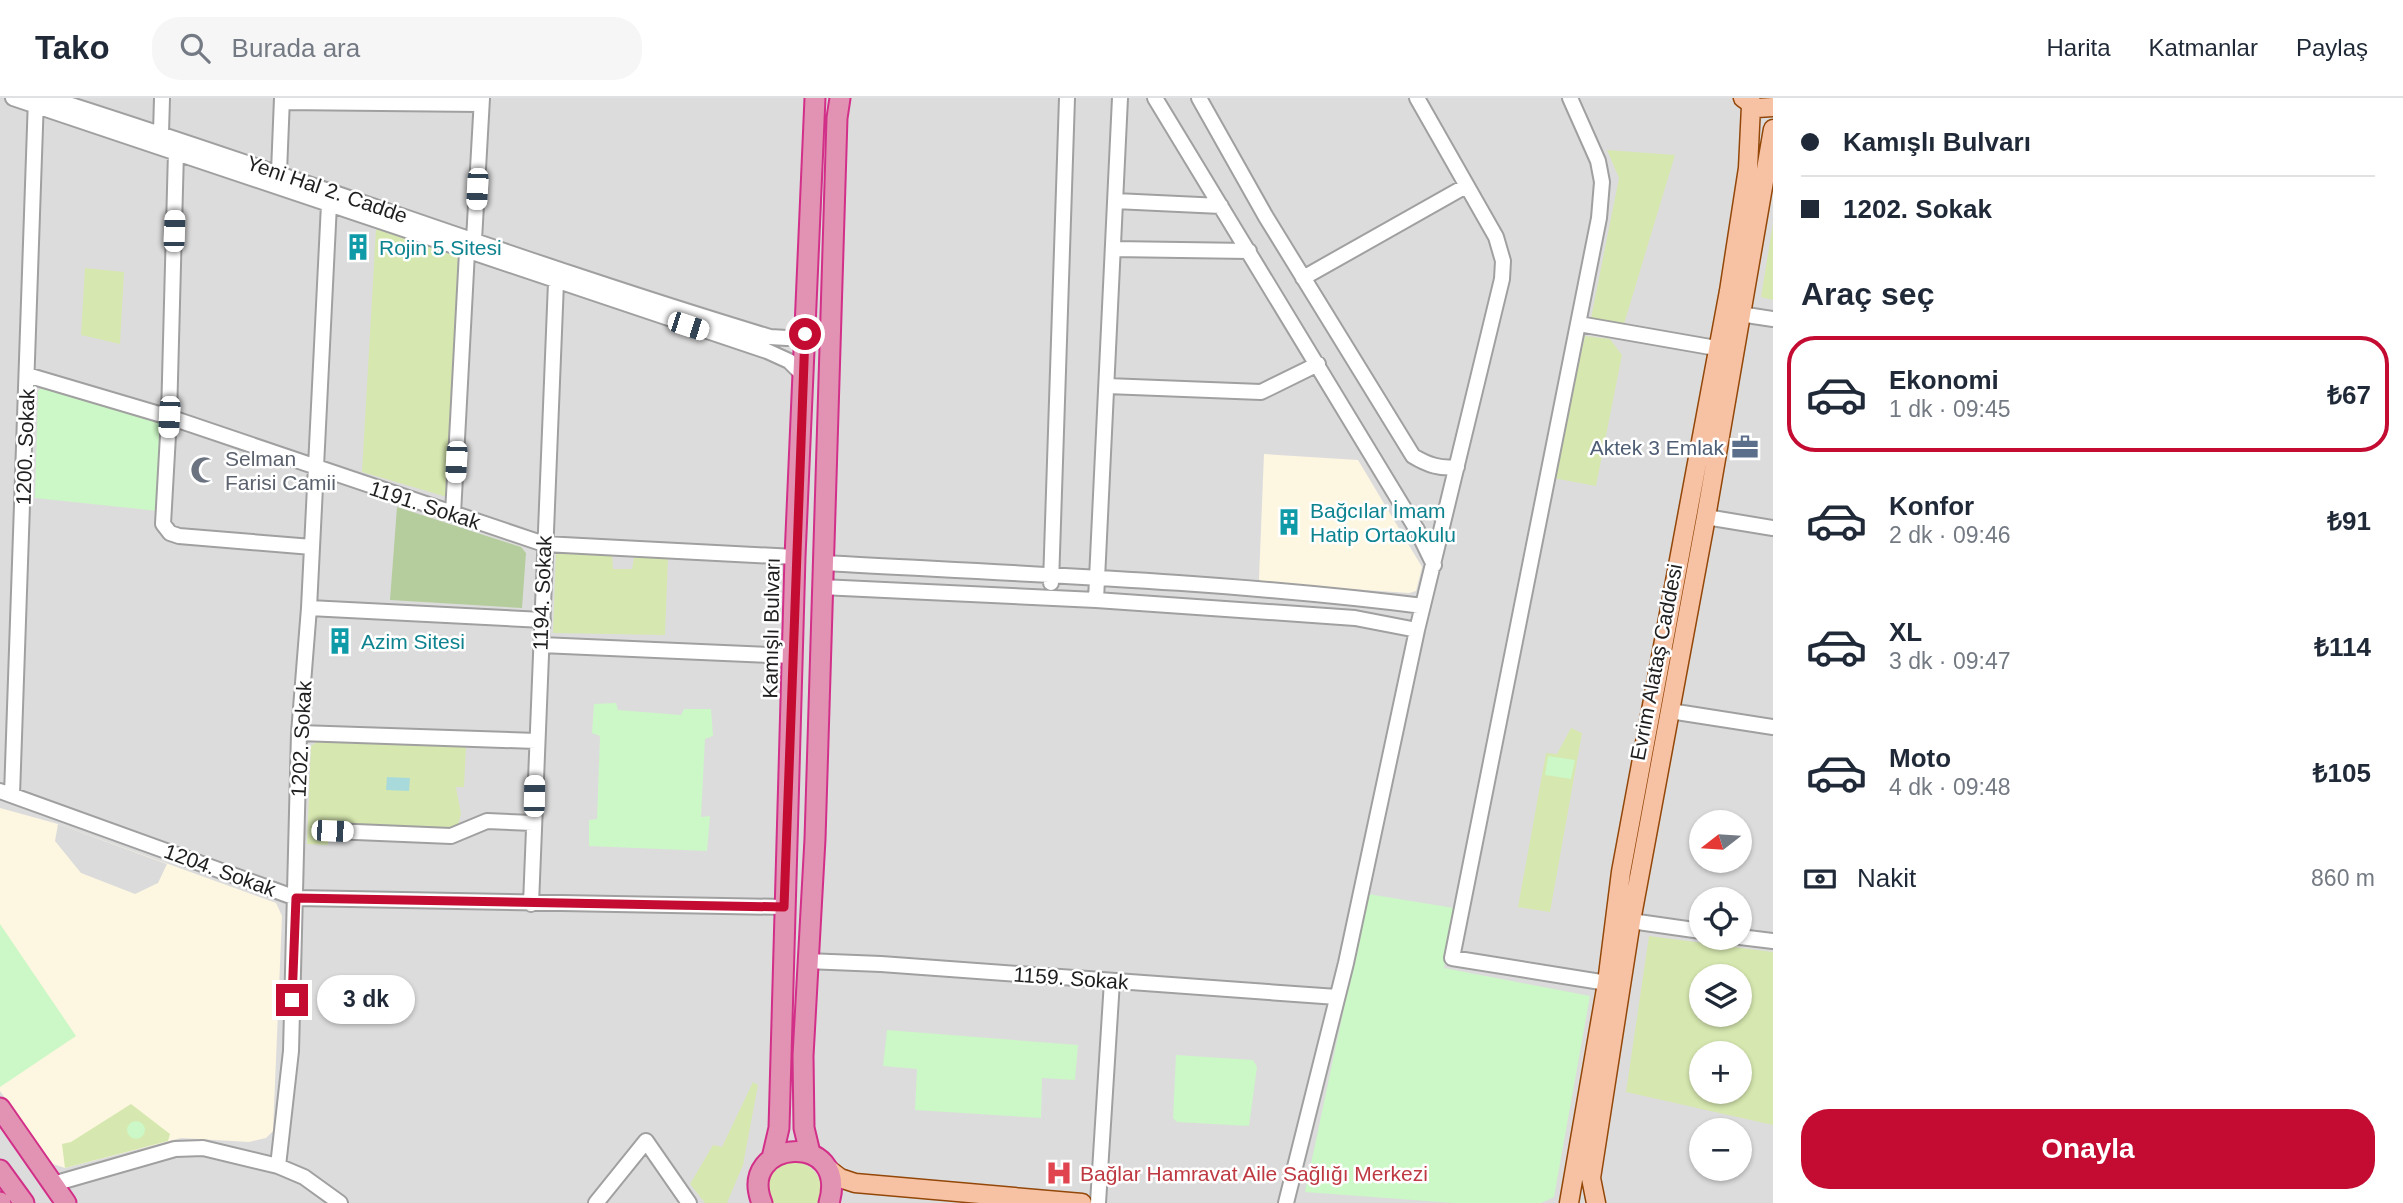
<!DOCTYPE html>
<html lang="tr">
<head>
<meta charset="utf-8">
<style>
  :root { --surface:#fff; --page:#f6f6f7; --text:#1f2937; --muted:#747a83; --line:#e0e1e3; --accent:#c40b32 }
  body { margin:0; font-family:Helvetica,sans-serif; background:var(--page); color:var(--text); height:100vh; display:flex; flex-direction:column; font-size:26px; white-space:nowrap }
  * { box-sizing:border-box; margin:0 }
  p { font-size:23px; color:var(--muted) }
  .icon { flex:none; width:38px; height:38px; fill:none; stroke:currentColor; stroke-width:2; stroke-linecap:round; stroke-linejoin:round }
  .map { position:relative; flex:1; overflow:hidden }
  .panel { display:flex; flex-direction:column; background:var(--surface); width:630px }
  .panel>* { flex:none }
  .guide { display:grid; align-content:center; height:154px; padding:0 28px; background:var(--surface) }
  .needle { width:46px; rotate:253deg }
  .buttons { position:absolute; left:1689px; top:712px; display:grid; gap:14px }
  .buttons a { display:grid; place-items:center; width:63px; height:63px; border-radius:50%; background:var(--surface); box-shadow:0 2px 5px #0004; font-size:35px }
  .end { position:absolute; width:32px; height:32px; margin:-16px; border:9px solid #c40b32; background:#fff; box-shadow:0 0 0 4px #fff }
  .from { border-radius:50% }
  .bubble { position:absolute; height:49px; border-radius:24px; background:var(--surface); box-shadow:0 2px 5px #0004; font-size:23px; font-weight:800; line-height:49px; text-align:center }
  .car { position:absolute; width:21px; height:42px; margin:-21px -10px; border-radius:9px; box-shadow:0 0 5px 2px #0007; background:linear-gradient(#fff 24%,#345 0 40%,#fff 0 76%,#345 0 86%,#fff 0) }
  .guide b { display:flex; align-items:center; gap:24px; height:66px; font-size:26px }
  .guide b+b { border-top:2px solid var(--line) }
  .guide i { width:18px; height:18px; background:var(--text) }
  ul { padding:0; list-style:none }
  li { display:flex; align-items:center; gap:21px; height:116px; margin:0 14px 10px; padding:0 14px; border:4px solid transparent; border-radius:28px }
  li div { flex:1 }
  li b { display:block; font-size:26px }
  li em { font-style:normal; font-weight:800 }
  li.current { border-color:var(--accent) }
  li>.icon { width:63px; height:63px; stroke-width:1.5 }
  h2 { padding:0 28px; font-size:32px; line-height:84px }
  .pay { display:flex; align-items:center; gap:18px; height:77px; padding:0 28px; font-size:26px }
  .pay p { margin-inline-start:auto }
  .cta { display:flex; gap:14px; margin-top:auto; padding:14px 28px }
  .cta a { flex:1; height:80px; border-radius:28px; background:var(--accent); color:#fff; font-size:28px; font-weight:800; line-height:80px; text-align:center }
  header { display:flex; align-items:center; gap:42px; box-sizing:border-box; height:98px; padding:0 35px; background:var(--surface); border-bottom:2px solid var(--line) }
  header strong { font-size:33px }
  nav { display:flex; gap:38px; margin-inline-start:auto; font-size:24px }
  .search { width:490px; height:63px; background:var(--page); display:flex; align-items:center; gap:18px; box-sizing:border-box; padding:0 24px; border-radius:28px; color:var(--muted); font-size:26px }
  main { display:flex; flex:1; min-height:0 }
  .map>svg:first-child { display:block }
</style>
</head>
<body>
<header>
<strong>Tako</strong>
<div class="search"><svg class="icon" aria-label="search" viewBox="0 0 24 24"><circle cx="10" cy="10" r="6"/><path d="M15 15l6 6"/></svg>Burada ara</div>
<nav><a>Harita</a><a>Katmanlar</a><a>Paylaş</a></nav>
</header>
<main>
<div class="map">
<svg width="1773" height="1105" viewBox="0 0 1773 1105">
  <rect width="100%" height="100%" fill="#efeae6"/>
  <path fill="#dddcdd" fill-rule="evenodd" d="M 0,0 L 1773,0 L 1773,1105 L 0,1105 ZM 1701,724 L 1740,724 L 1740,763 L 1701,763 ZM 1701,802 L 1740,802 L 1740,840 L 1701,840 ZM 1701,878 L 1740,878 L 1740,917 L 1701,917 ZM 1701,956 L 1740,956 L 1740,994 L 1701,994 ZM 1701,1032 L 1740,1032 L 1740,1071 L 1701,1071 Z"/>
  <path fill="#fdf7e1" d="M 1264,356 L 1358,362 L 1422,469 L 1416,493 L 1409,495 L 1263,485 L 1259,481 Z
    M 0,710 L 58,726 L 276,805 L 282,818 L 273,1033 L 266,1040 L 249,1044 L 181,1040 L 65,1070 L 53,1066 L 0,993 Z"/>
  <path fill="#d6e7af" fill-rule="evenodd" d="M 1607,52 L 1675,57 L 1624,226 L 1591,220 L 1619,80 Z
    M 1773,125 L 1773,202 L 1761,199 Z
    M 376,131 L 458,159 L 447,399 L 362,374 Z
    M 85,170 L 124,174 L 120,246 L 81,237 Z
    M 1585,238 L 1610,241 L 1622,257 L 1596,388 L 1553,380 Z
    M 556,454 L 612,457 L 613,471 L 632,471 L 634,460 L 668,459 L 665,537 L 553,535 Z
    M 1571,630 L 1582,635 L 1550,814 L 1518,809 L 1546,655 L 1557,656 Z
    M 317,644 L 466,649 L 464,689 L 456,689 L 461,716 L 458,727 L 452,731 L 329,731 L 328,747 L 307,746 L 311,648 Z
    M 1649,838 L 1773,854 L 1773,1027 L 1626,994 ZM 1701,878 L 1740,878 L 1740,917 L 1701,917 ZM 1701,956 L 1740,956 L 1740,994 L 1701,994 Z
    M 753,984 L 758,987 L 743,1067 L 727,1105 L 705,1105 L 690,1086 L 713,1047 L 722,1049 Z
    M 131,1006 L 170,1036 L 168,1043 L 65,1070 L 62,1046 L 71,1044 Z
    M 794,1063 C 815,1066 828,1085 817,1105 L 771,1105 C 767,1082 766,1067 794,1063 Z"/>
  <path fill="#b5cd9d" d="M 397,409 L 521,449 L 526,455 L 522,510 L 390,502 Z"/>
  <path fill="#ccf7c6" d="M 43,289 L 165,317 L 158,413 L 35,400 L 38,293 Z
    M 616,605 L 618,612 L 681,617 L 684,611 L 711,611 L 713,638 L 705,641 L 701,719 L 710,718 L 707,753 L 589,748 L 589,722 L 597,721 L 600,638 L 592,635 L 594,606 Z
    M 1548,658 L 1575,662 L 1571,681 L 1545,677 Z
    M 1368,796 L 1454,810 L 1444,870 L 1590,898 L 1554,1099 L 1541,1105 L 1454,1105 L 1305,1094 Z
    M 0,826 L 76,938 L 0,989 Z
    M 887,932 L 1078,947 L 1075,982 L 1042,980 L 1041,1020 L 915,1012 L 917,971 L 883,968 Z
    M 1176,957 L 1253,962 L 1257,969 L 1249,1028 L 1177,1024 L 1173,1020 Z
    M127 1032a9 9 0 1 1 18 0a9 9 0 1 1-18 0Z"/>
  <path fill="#dbdbdb" d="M 58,726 L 167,766 L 158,785 L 135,796 L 81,775 L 55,743 Z"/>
  <path fill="#a9dadb" d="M 387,679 L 410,680 L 409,693 L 386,692 Z"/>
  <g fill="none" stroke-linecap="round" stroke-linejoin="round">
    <defs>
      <path id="minor" d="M 13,0 L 767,253 L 789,263 L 803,277
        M 49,0 C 291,76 527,166 770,239 L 787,240 L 805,236
        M 1155,0 L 1417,432 L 1434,467
        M 1199,0 L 1266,119 L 1413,358 C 1428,367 1440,371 1457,369
        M 1570,0 L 1598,63 L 1602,84 L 1599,120 L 1452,860 L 1607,885
        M 282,4 L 481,6
        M 161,35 L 162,0
        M 176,53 L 169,319 L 163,426 L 170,435 L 179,438 L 312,449
        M 279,74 L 282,0
        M 1115,103 L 1221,108
        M 474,142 L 482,0
        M 1113,151 L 1249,153
        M 1303,180 L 1466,88
        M 1740,216 L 1773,221
        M 1579,226 L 1716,250
        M 27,277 L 169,319 L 544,446 L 795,459
        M 1107,288 L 1261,294 L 1318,266
        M 453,416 L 467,154
        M 1706,419 L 1773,430
        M 823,465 C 1023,476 1224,483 1423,508
        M 1051,485 L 1067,0
        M 821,489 L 1096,502 L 1355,520 L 1417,532
        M 1096,502 L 1120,0
        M 309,510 L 543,522
        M 541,547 L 793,558
        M 1670,613 L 1773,629
        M 299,635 L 536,643
        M 0,693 L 296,800 L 784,809
        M 12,697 L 36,0
        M 332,733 L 451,738 L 487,723 L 533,725
        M 531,806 L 556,184
        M 1631,823 L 1701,833
        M 1740,839 L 1773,843
        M 806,863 L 881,866 L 1337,899
        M 278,1068 L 304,1079 L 340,1105
        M 53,1086 L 175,1051 L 203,1050 L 278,1068 L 291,953 L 299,635 L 309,510 L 329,106
        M 596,1105 L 646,1043 L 689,1105
        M 1098,1105 L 1112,883
        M 1286,1105 L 1346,865 L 1417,532 L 1502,181 L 1503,163 L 1496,139 L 1417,0"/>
      <path id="major" d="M 1743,0 L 1757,10 L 1773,9
        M 827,1070 L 840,1080 L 855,1085 L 1082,1105
        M 1569,1105 L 1607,885 L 1621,774 L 1729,193 L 1748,70 L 1751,8
        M 1596,1105 L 1591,1080 L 1631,823 L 1706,419 L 1773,31"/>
      <path id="highway" d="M 0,1010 L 66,1105
        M 810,1055 L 804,1030 L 803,958 L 815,741 L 837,20 L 840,0
        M 772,1060 L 779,1030 L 795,459 L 815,0
        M 0,1072 L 24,1105
        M 0,1104 L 1,1105
        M 762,1105 C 736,1041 850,1032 829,1105"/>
    </defs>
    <use href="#minor" stroke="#a0a0a0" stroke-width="18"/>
    <use href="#major" stroke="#934708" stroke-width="21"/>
    <use href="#highway" stroke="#d22f89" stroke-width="23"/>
    <use href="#minor" stroke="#fff" stroke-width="14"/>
    <use href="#major" stroke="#f7c1a4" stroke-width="18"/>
    <use href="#highway" stroke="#e292b2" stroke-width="19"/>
  </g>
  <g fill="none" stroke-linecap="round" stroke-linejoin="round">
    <path stroke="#c40b32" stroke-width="9" d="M 292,902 L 296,800 L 784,809 L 805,236"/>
  </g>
  <defs>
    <symbol id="building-bare" viewBox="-9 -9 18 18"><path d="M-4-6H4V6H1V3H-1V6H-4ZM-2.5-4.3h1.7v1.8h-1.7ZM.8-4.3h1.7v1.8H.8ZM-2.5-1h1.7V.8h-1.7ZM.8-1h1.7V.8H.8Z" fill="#0f9aa8" stroke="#fff" stroke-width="2.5" paint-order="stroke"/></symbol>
    <symbol id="office-bare" viewBox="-9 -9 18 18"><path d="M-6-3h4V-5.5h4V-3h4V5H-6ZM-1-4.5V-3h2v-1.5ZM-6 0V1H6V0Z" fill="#5c6f8a" stroke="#fff" stroke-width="2.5" paint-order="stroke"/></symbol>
    <symbol id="mosque-bare" viewBox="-9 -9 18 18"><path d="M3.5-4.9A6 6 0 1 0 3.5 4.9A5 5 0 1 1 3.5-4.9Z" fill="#6b7280" stroke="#fff" stroke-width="2.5" paint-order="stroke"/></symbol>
    <symbol id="hospital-bare" viewBox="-9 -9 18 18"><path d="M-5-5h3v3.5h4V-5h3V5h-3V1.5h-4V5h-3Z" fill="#e0444e" stroke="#fff" stroke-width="2.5" paint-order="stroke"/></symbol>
  </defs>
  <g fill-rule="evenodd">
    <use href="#building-bare" x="339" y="130" width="38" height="38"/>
    <use href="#office-bare" x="1726" y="330" width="38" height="38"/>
    <use href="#mosque-bare" x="185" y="353" width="38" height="38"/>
    <use href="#building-bare" x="1270" y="405" width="38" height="38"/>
    <use href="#building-bare" x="321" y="524" width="38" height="38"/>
    <use href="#hospital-bare" x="1040" y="1056" width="38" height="38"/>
  </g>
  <g text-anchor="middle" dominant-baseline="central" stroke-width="5" stroke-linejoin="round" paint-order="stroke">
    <g font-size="21" fill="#1f1f1f" stroke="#fff">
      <text transform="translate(327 91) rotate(19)">Yeni Hal 2. Cadde</text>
      <text transform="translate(25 349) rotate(-88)">1200. Sokak</text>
      <text transform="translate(425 407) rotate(18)">1191. Sokak</text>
      <text transform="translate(542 495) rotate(-88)">1194. Sokak</text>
      <text transform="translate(771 530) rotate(-89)">Kamışlı Bulvarı</text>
      <text transform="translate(1656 564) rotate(-79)">Evrim Alataş Caddesi</text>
      <text transform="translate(301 641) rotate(-87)">1202. Sokak</text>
      <text transform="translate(220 772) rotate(20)">1204. Sokak</text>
      <text transform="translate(1071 880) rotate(4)">1159. Sokak</text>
    </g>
    <g font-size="21" fill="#0d838f" stroke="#fff" text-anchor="start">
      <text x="379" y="149">Rojin 5 Sitesi</text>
      <text x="1310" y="412">Bağcılar İmam<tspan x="1310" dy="24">Hatip Ortaokulu</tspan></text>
      <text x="361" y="543">Azim Sitesi</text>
    </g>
    <g font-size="21" fill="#4e5e75" stroke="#fff" text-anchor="end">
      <text x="1724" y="349">Aktek 3 Emlak</text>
    </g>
    <g font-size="21" fill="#5b616d" stroke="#fff" text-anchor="start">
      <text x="225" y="360">Selman<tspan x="225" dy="24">Farisi Camii</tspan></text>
    </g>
    <g font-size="21" fill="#be3a42" stroke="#fff" text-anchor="start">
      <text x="1080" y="1075">Bağlar Hamravat Aile Sağlığı Merkezi</text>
    </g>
  </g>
</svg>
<div class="buttons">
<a><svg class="needle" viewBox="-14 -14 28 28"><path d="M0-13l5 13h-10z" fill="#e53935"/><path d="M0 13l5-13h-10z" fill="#747a83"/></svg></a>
<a><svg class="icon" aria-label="locate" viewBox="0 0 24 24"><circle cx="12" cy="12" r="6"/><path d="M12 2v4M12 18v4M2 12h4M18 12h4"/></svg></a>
<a><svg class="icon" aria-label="layers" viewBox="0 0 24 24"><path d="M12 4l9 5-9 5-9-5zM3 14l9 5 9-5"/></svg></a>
<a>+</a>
<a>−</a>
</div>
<i class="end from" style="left:805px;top:236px"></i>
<i class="end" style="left:292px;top:902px"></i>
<div class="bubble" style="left:317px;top:877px;width:98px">3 dk</div>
<i class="car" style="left:477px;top:91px;rotate:183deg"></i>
<i class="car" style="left:174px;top:133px;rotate:2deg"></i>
<i class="car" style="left:688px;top:228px;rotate:108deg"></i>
<i class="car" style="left:169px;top:319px;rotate:183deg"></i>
<i class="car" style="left:456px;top:364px;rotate:183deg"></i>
<i class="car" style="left:534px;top:698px;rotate:1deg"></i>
<i class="car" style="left:332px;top:733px;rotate:92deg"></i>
</div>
<section class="panel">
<div class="guide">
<b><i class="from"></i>Kamışlı Bulvarı</b>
<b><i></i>1202. Sokak</b>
</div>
<h2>Araç seç</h2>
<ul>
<li class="current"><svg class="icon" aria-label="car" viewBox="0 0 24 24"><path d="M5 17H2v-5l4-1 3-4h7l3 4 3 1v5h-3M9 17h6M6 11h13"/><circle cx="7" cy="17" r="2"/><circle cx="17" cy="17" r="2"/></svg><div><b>Ekonomi</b><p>1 dk · 09:45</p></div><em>₺67</em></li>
<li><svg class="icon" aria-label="car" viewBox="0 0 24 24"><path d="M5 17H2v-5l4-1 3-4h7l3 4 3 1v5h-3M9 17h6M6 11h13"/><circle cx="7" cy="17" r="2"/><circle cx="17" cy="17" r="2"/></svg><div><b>Konfor</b><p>2 dk · 09:46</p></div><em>₺91</em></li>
<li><svg class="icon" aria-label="car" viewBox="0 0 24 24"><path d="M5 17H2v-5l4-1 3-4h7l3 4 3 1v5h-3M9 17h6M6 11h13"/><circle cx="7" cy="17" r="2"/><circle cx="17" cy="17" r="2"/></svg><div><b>XL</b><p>3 dk · 09:47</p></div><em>₺114</em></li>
<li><svg class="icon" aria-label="car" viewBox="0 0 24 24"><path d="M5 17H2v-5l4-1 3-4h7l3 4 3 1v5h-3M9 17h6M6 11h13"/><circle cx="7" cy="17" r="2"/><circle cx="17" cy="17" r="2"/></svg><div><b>Moto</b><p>4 dk · 09:48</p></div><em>₺105</em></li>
</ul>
<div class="pay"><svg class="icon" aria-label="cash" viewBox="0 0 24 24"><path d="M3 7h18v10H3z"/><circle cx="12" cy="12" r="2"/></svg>Nakit<p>860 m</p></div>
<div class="cta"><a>Onayla</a></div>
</section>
</main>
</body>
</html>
